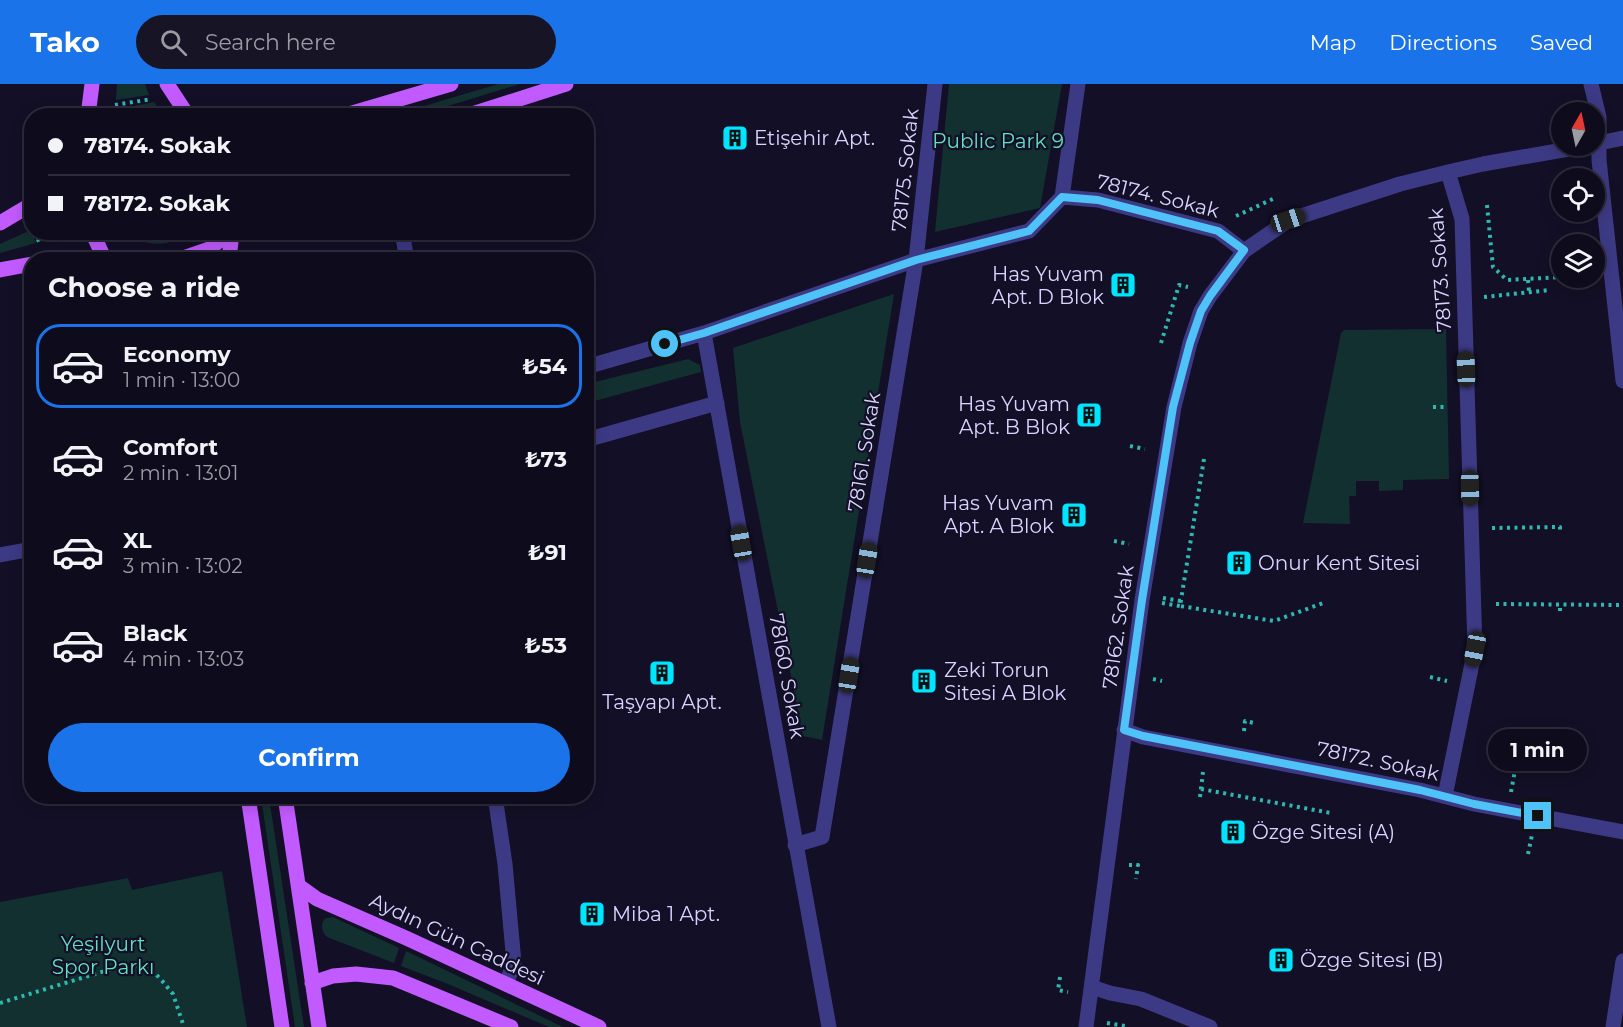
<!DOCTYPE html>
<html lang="en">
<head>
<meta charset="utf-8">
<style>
  :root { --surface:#0e0b1c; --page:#171425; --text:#f1f3f6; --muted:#9b9ba3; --line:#2e2b3b; --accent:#1a73e8 }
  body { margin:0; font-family:Montserrat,sans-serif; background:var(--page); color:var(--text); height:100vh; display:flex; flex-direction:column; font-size:22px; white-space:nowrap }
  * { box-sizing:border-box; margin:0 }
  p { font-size:20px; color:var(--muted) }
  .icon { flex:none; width:33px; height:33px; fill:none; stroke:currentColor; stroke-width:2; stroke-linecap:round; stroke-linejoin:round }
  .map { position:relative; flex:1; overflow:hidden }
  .details { position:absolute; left:24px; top:168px; width:570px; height:552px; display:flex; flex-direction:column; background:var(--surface); border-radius:24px; box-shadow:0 3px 15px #0003,0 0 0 2px var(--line) }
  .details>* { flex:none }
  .guide { position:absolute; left:24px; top:24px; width:570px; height:132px; border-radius:24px; box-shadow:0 3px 15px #0003,0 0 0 2px var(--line); display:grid; align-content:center; height:132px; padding:0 24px; background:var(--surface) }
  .needle { width:39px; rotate:9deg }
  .buttons { position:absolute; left:1551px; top:18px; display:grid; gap:12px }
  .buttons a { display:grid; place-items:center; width:54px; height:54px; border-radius:50%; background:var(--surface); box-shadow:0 3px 15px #0003,0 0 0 2px var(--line); font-size:30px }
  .end { position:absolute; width:27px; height:27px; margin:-14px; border:8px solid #4fc3f7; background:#111; box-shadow:0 0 0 3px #111 }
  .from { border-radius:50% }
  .bubble { position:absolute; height:42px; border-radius:21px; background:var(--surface); box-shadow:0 3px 15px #0003,0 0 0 2px var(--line); font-size:20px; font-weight:700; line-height:42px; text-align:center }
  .car { position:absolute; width:18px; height:36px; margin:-18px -9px; border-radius:8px; box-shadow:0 0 4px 2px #0007; background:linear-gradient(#222 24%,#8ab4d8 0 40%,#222 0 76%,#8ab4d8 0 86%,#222 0) }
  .guide b { display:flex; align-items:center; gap:21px; height:57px; font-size:22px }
  .guide b+b { border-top:2px solid var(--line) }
  .guide i { width:15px; height:15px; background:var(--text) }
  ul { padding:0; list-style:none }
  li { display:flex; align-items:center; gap:18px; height:84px; margin:0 12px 9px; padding:0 12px; border:3px solid transparent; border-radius:24px }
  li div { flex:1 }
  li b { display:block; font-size:22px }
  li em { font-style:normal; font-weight:700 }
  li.current { border-color:var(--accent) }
  li>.icon { width:54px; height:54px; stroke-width:1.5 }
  h2 { padding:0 24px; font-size:27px; line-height:72px }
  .primary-button { display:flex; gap:12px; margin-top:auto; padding:12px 24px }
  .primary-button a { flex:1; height:69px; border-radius:36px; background:var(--accent); color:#fff; font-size:24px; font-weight:700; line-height:69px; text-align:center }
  header { display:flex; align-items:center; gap:36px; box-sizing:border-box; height:84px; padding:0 30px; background:var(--accent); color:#fff }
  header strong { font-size:28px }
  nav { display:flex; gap:33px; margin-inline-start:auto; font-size:21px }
  .search { width:420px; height:54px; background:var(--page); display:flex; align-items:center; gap:15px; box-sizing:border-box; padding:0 21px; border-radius:33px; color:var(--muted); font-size:22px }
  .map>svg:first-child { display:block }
</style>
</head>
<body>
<header>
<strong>Tako</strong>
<div class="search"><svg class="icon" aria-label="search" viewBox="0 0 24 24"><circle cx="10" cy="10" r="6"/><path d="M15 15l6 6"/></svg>Search here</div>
<nav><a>Map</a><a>Directions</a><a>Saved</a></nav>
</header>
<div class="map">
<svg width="1623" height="943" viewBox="0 0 1623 943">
  <rect width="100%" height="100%" fill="#130f26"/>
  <path fill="#12302f" d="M 117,0 L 145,0 L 149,11 L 116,16 Z
    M 498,0 L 520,0 L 419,31 L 394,31 Z
    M 949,0 L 1062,0 L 1040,124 L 935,148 Z
    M 154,18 L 162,29 L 140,31 L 113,31 L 114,26 Z
    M 31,146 L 36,159 L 0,169 L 0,160 Z
    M 129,149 L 190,149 C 170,161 149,166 129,149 Z
    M 894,210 L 822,656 L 803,652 L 740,338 L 733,264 Z
    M 1446,245 L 1449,395 L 1403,396 L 1403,406 L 1379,407 L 1379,397 L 1356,397 L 1356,412 L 1349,412 L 1350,440 L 1303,439 L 1341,249 L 1344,246 Z
    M 688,275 L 700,281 L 701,288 L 587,319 L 587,300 Z
    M 261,713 L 269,713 L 304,943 L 295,943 Z
    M 222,787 L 247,943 L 0,943 L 0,818 L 128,794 L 132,806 Z
    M 333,833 L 399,864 L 394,879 L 327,853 C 321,848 320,838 326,834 Z
    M 406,867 L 563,943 L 549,943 L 448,900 L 401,882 Z"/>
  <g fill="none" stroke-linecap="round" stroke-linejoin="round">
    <path stroke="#2fb8b0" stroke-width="4" stroke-dasharray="3 4.5" stroke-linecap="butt" d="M 115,21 L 152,15
      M 1487,121 L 1493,183 L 1507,196 L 1562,193
      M 1236,132 L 1275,114
      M 35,148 L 39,158
      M 1528,196 L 1529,208
      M 1484,213 L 1550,206
      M 1161,259 L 1179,201 L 1188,203
      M 1433,323 L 1447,323
      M 1130,362 L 1145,365
      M 1204,375 L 1180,522 L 1274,537 L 1326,518
      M 1492,444 L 1560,443 L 1560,446
      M 1114,457 L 1129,460
      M 1163,514 L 1181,517
      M 1162,519 L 1180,522
      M 1496,520 L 1623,521
      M 1560,527 L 1560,520
      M 1430,593 L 1447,597
      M 1153,595 L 1162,597
      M 1244,647 L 1245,637 L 1254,639
      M 1201,705 L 1331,729
      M 1511,708 L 1521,654 L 1525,655
      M 1200,713 L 1203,688
      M 1528,770 L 1532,751
      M 1129,781 L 1138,781 L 1136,795
      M 1060,893 L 1058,906 L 1068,908
      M 0,919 L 121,882 L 136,881 L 154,888 L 164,899 L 173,910 L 184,943
      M 1107,939 L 1125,942"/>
    <path stroke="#3d3a85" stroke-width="15" d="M 1591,0 L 1599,33 L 1599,76 L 1623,297
      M 1594,60 L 1623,54
      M 1062,113 L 1078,0
      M 402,148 L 407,176
      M 704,249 L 829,943
      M 586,283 L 704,249 L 916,176 L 1029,147 L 1062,113 L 1098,116 L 1218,147 L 1244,167
      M 586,356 L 717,319
      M 0,471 L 32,465
      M 1124,646 L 1143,653 L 1420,706 L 1474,720 L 1623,748
      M 495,712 L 505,780 L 514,879 L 506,900
      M 1445,712 L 1475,565 L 1462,135 L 1448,88
      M 795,761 L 822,753 L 916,176 L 935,0
      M 1092,903 L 1110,909 L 1141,915 L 1210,943
      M 1086,943 L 1142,516 L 1174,323 L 1190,259 L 1201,227 L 1210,212 L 1244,167 L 1289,136 L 1400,100 L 1448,88 L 1483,80 L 1586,62
      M 1613,943 L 1623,877"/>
    <path stroke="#c25bff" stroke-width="15" d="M 167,0 L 188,32
      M 88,32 L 92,0
      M 342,32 L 451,0
      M 466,32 L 566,0
      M 0,139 L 32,120
      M 92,148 L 105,176
      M 177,176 L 209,165 L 230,148
      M 229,176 L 232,148
      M 0,186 L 32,180
      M 248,712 L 282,943
      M 285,712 L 319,943
      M 299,802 L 317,815 L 406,854 L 599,943
      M 312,899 L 333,892 L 356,890 L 393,894 L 511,943"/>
  </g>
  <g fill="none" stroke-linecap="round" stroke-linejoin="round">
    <path stroke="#4fc3f7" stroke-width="8" d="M 665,260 L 704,249 L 916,176 L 1029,147 L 1062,113 L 1098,116 L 1218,147 L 1244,166 L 1210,212 L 1201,227 L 1190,259 L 1173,323 L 1142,516 L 1124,646 L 1143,652 L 1420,706 L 1474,720 L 1538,732"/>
  </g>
  <defs>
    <symbol id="building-square" viewBox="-11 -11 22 22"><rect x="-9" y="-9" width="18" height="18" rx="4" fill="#00e5ff" stroke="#130f26"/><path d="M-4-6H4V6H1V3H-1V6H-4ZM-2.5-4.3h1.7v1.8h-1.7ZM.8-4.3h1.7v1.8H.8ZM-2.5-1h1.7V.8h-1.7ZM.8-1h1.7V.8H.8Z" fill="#111"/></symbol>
  </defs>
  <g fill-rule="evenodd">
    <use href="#building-square" x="720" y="39" width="30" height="30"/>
    <use href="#building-square" x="1108" y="186" width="30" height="30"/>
    <use href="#building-square" x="1074" y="316" width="30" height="30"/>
    <use href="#building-square" x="1059" y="416" width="30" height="30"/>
    <use href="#building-square" x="1224" y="464" width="30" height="30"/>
    <use href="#building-square" x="647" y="574" width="30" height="30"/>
    <use href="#building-square" x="909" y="582" width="30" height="30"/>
    <use href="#building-square" x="1218" y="733" width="30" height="30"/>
    <use href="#building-square" x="577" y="815" width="30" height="30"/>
    <use href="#building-square" x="1266" y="861" width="30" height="30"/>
  </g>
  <g text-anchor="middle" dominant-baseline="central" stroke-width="4.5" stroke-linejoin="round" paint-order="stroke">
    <g font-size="20" fill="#d9d4ff" stroke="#130f26" text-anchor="start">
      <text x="754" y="54">Etişehir Apt.</text>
      <text x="1104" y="190" text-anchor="end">Has Yuvam<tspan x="1104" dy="23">Apt. D Blok</tspan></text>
      <text x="1070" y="320" text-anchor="end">Has Yuvam<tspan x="1070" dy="23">Apt. B Blok</tspan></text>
      <text x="1054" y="419" text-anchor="end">Has Yuvam<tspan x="1054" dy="23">Apt. A Blok</tspan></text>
      <text x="1258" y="479">Onur Kent Sitesi</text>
      <text x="944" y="586">Zeki Torun<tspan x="944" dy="23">Sitesi A Blok</tspan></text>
      <text x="662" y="618" text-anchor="middle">Taşyapı Apt.</text>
      <text x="1252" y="748">Özge Sitesi (A)</text>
      <text x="612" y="830">Miba 1 Apt.</text>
      <text x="1300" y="876">Özge Sitesi (B)</text>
    </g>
    <g font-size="20" fill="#5fe0c0" stroke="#130f26">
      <text x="998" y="57">Public Park 9</text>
      <text x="103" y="860">Yeşilyurt<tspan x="103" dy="23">Spor Parkı</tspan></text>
    </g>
    <g font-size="20" fill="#d9d4ff" stroke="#130f26">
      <text transform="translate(905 86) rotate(-84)">78175. Sokak</text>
      <text transform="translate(1158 112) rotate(14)">78174. Sokak</text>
      <text transform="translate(1440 186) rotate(-94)">78173. Sokak</text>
      <text transform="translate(864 368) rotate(-81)">78161. Sokak</text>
      <text transform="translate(1118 543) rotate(-82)">78162. Sokak</text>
      <text transform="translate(787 592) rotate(80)">78160. Sokak</text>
      <text transform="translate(1378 677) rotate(12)">78172. Sokak</text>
      <text transform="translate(457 855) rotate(25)">Aydın Gün Caddesi</text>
    </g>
  </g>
</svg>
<div class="buttons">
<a><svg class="needle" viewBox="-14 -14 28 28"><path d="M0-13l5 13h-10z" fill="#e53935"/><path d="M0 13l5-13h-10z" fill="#9b9ba3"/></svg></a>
<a><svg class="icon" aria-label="locate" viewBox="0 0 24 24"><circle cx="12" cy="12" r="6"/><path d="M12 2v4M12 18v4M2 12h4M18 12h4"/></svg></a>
<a><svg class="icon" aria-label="layers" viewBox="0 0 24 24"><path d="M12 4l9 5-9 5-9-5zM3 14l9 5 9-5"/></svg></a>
</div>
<i class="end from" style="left:665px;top:260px"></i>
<i class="end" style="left:1538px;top:732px"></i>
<div class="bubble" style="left:1488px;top:645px;width:99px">1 min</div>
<i class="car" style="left:1288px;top:136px;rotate:72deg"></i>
<i class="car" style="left:1466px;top:285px;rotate:358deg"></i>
<i class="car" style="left:1470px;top:404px;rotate:179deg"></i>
<i class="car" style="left:741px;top:459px;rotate:350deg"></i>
<i class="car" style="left:867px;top:476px;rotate:9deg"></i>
<i class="car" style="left:1475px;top:565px;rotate:191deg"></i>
<i class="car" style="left:849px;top:591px;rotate:9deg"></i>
<div class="guide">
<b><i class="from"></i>78174. Sokak</b>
<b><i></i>78172. Sokak</b>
</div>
<section class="details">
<h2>Choose a ride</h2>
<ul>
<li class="current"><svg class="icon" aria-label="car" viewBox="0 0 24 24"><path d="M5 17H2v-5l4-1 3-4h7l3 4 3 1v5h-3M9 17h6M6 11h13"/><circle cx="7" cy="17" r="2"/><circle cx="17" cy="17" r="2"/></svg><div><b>Economy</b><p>1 min · 13:00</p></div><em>₺54</em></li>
<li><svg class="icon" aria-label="car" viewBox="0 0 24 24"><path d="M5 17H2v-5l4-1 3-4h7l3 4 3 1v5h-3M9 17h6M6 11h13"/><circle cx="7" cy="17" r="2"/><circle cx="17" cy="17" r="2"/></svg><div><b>Comfort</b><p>2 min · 13:01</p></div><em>₺73</em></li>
<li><svg class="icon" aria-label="car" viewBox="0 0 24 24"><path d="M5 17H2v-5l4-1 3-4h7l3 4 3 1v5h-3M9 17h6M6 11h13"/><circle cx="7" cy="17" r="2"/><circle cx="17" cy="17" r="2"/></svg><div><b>XL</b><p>3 min · 13:02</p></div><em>₺91</em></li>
<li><svg class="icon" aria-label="car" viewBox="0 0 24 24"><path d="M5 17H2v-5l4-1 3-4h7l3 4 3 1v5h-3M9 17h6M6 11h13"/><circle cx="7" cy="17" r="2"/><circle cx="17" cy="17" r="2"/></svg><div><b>Black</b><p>4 min · 13:03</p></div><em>₺53</em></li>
</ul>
<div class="primary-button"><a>Confirm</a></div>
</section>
</div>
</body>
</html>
